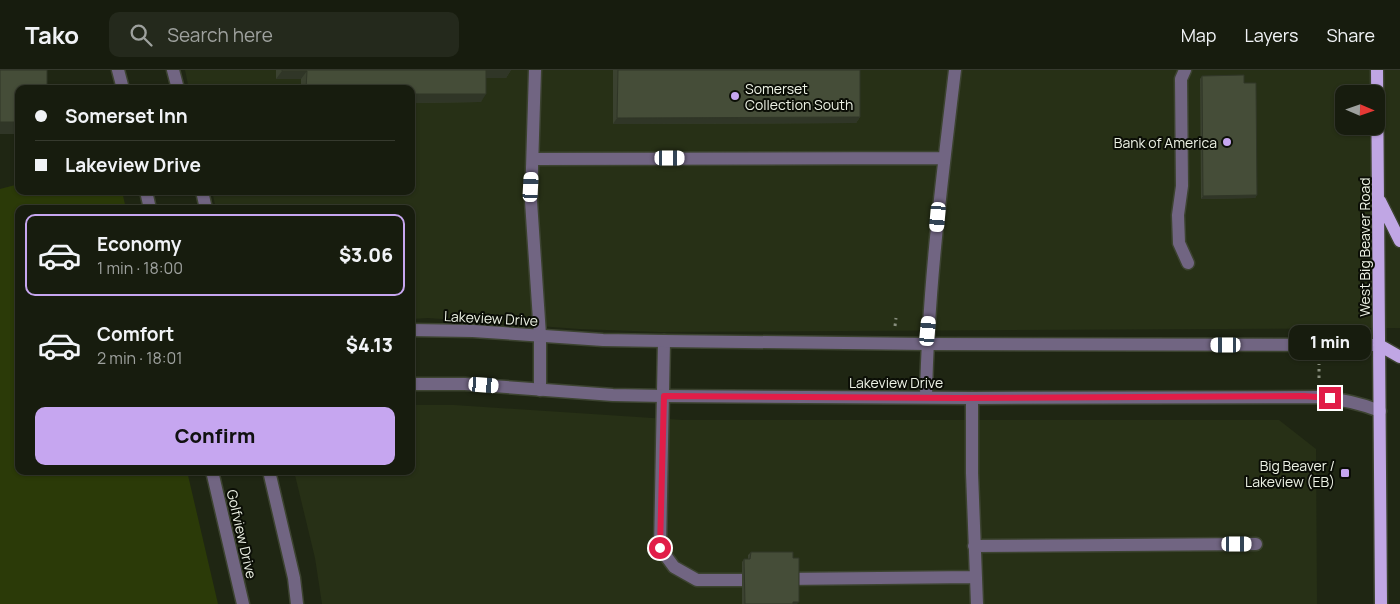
<!DOCTYPE html>
<html lang="en">
<head>
<meta charset="utf-8">
<style>
  :root { --surface:#171c0e; --page:#24291c; --text:#f1f3f6; --muted:#9ea19e; --line:#363a2e; --accent:#c6a6f0 }
  body { margin:0; font-family:Manrope,sans-serif; background:var(--page); color:var(--text); height:100vh; display:flex; flex-direction:column; font-size:19px; white-space:nowrap }
  * { box-sizing:border-box; margin:0 }
  p { font-size:16px; color:var(--muted) }
  .icon { flex:none; width:28px; height:28px; fill:none; stroke:currentColor; stroke-width:2; stroke-linecap:round; stroke-linejoin:round }
  .map { position:relative; flex:1; overflow:hidden }
  .side { position:absolute; left:15px; top:135px; width:400px; height:270px; display:flex; flex-direction:column; background:var(--surface); border-radius:10px; box-shadow:0 1px 4px #0004,0 0 0 1px var(--line) }
  .side>* { flex:none }
  .guide { position:absolute; left:15px; top:15px; width:400px; height:110px; border-radius:10px; box-shadow:0 1px 4px #0004,0 0 0 1px var(--line); display:grid; align-content:center; height:110px; padding:0 20px; background:var(--surface) }
  .needle { width:32px; rotate:92deg }
  .tools { position:absolute; left:1335px; top:15px; display:grid; gap:10px }
  .tools a { display:grid; place-items:center; width:50px; height:50px; border-radius:10px; background:var(--surface); box-shadow:0 1px 4px #0004,0 0 0 1px var(--line); font-size:25px }
  .end { position:absolute; width:22px; height:22px; margin:-11px; border:6px solid #e11d48; background:#fff; box-shadow:0 0 0 2px #fff }
  .from { border-radius:50% }
  .bubble { position:absolute; height:35px; border-radius:10px; background:var(--surface); box-shadow:0 1px 4px #0004,0 0 0 1px var(--line); font-size:16px; font-weight:800; line-height:35px; text-align:center }
  .car { position:absolute; width:15px; height:30px; margin:-15px -8px; border-radius:6px; box-shadow:0 0 4px 1px #0007; background:linear-gradient(#fff 24%,#345 0 40%,#fff 0 76%,#345 0 86%,#fff 0) }
  .guide b { display:flex; align-items:center; gap:18px; height:48px; font-size:19px }
  .guide b+b { border-top:1px solid var(--line) }
  .guide i { width:12px; height:12px; background:var(--text) }
  ul { padding:9px 0 0; list-style:none }
  li { display:flex; align-items:center; gap:15px; height:82px; margin:0 10px 8px; padding:0 10px; border:2px solid transparent; border-radius:10px }
  li div { flex:1 }
  li b { display:block; font-size:19px }
  li em { font-style:normal; font-weight:800 }
  li.selected { border-color:var(--accent) }
  li>.icon { width:45px; height:45px; stroke-width:1.5 }
  .button { display:flex; gap:10px; margin-top:auto; padding:10px 20px }
  .button a { flex:1; height:58px; border-radius:10px; background:var(--accent); color:#111; font-size:20px; font-weight:800; line-height:58px; text-align:center }
  header { display:flex; align-items:center; gap:30px; box-sizing:border-box; height:70px; padding:0 25px; background:var(--surface); border-bottom:1px solid var(--line) }
  header strong { font-size:24px }
  nav { display:flex; gap:28px; margin-inline-start:auto; font-size:18px }
  .search { width:350px; height:45px; background:var(--page); display:flex; align-items:center; gap:12px; box-sizing:border-box; padding:0 18px; border-radius:10px; color:var(--muted); font-size:19px }
  .map>svg:first-child { display:block }
</style>
</head>
<body>
<header>
<strong>Tako</strong>
<div class="search"><svg class="icon" aria-label="search" viewBox="0 0 24 24"><circle cx="10" cy="10" r="6"/><path d="M15 15l6 6"/></svg>Search here</div>
<nav><a>Map</a><a>Layers</a><a>Share</a></nav>
</header>
<div class="map">
<svg width="1400" height="534" viewBox="0 0 1400 534">
  <rect width="100%" height="100%" fill="#1f2613"/>
  <path fill="#273016" fill-rule="evenodd" d="M 185,0 L 1400,0 L 1400,258 L 659,262 L 579,259 L 428,248 L 411,249 L 411,139 L 216,139 L 212,121 L 411,121 L 411,19 L 189,19 ZM 1344,24 L 1376,24 L 1376,56 L 1344,56 Z
    M 411,335 L 454,335 L 683,350 L 1279,350 L 1316,379 L 1317,534 L 322,534 L 315,488 L 294,401 L 411,401 Z"/>
  <path fill="#2b3a08" d="M 19,114 L 19,121 L 122,121 L 126,139 L 19,139 L 19,401 L 187,401 L 218,534 L 0,534 L 0,119 Z"/>
  <g fill="none" stroke-linecap="round" stroke-linejoin="round">
    <defs>
      <path id="service" d="M 535,0 L 531,131 L 540,265 L 540,320
        M 1185,0 L 1181,9 L 1182,116 L 1178,145 L 1179,173 L 1188,193
        M 533,89 L 944,88
        M 664,271 L 660,478 L 674,497 L 697,510 L 758,510
        M 926,327 C 928,218 942,109 955,0
        M 972,328 L 972,403 L 977,534
        M 974,476 L 1256,474
        M 783,509 L 975,507"/>
      <path id="minor" d="M 118,0 L 123,19
        M 173,0 L 178,19
        M 146,121 L 150,139
        M 202,121 L 206,139
        M 411,260 L 473,261 L 603,270 L 664,271 L 927,274 L 1379,275
        M 411,314 L 465,314 L 613,325 L 664,326 L 972,328 L 1319,327 C 1340,329 1360,333 1380,341
        M 212,401 L 243,534
        M 269,401 L 294,508 L 297,534"/>
      <path id="primary" d="M 1377,0 L 1381,534
        M 1380,131 L 1400,171
        M 1379,275 L 1400,287"/>
    </defs>
    <use href="#service" stroke="#3c4330" stroke-width="15"/>
    <use href="#minor" stroke="#3c4330" stroke-width="15"/>
    <use href="#primary" stroke="#3c4330" stroke-width="15"/>
    <path stroke="#898f7f" stroke-width="3" stroke-dasharray="2.5 4" stroke-linecap="butt" d="M 895,256 L 896,248
      M 1319,308 L 1319,294"/>
    <use href="#service" stroke="#716582" stroke-width="12"/>
    <use href="#minor" stroke="#716582" stroke-width="12"/>
    <use href="#primary" stroke="#c0a6e4" stroke-width="12"/>
  </g>
  <path fill="#3b4230" d="M 276,0 L 511,0 L 506,8 L 486,8 L 481,32 L 411,33 L 411,19 L 301,19 L 301,9 L 276,9 Z
    M 613,0 L 860,0 L 860,47 L 856,53 L 613,54 Z
    M 1202,6 L 1244,13 L 1257,125 L 1255,128 L 1201,129 L 1200,9 Z
    M 751,482 L 793,488 L 797,534 L 742,534 L 742,492 L 744,489 L 748,489 L 748,485 Z"/>
  <path fill="#303627" d="M 486,0 L 511,0 L 506,8 L 480,8 Z
    M 282,1 L 307,1 L 301,9 L 276,9 Z
    M 411,24 L 486,24 L 481,32 L 411,33 Z
    M 860,47 L 856,53 L 613,54 L 617,48 Z
    M 0,52 L 19,52 L 19,64 L 0,64 Z
    M 1257,125 L 1255,128 L 1201,129 L 1203,126 Z
    M 793,532 L 799,532 L 797,534 L 791,534 Z"/>
  <path fill="#454d38" stroke="#303627" d="M 0,0 L 47,0 L 47,19 L 19,19 L 19,52 L 0,52 Z
    M 282,0 L 486,0 L 486,24 L 411,24 L 411,19 L 306,19 L 307,1 L 282,1 Z
    M 618,0 L 860,0 L 860,47 L 617,48 Z
    M 1244,5 L 1244,13 L 1256,13 L 1257,125 L 1203,126 L 1202,6 Z
    M 751,482 L 793,482 L 793,488 L 799,488 L 799,532 L 793,532 L 793,534 L 745,534 L 744,489 L 750,489 Z"/>
  <g fill="none" stroke-linecap="round" stroke-linejoin="round">
    <path stroke="#e11d48" stroke-width="6" d="M 660,478 L 664,326 L 956,328 L 1304,326 L 1330,328"/>
  </g>
  <g fill="#c6a6f0" stroke="#0b0e06" stroke-width="2">
    <circle cx="735" cy="26" r="5"/>
    <circle cx="1227" cy="72" r="5"/>
    <rect x="1340" y="398" width="10" height="10" rx="2.5"/>
  </g>
  <g text-anchor="middle" dominant-baseline="central" stroke-width="4" stroke-linejoin="round" paint-order="stroke">
    <g font-size="14" fill="#edf2e5" stroke="#0b0e06" text-anchor="end">
      <text x="745" y="18" text-anchor="start">Somerset<tspan x="745" dy="16">Collection South</tspan></text>
      <text x="1217" y="72">Bank of America</text>
      <text x="1335" y="395">Big Beaver /<tspan x="1335" dy="16">Lakeview (EB)</tspan></text>
    </g>
    <g font-size="14" fill="#edf2e5" stroke="#0b0e06">
      <text transform="translate(1364 177) rotate(-90)">West Big Beaver Road</text>
      <text transform="translate(491 248) rotate(3)">Lakeview Drive</text>
      <text x="896" y="312">Lakeview Drive</text>
      <text transform="translate(242 464) rotate(77)">Golfview Drive</text>
    </g>
  </g>
</svg>
<div class="tools">
<a><svg class="needle" viewBox="-14 -14 28 28"><path d="M0-13l5 13h-10z" fill="#e53935"/><path d="M0 13l5-13h-10z" fill="#9ea19e"/></svg></a>
</div>
<i class="end from" style="left:660px;top:478px"></i>
<i class="end" style="left:1330px;top:328px"></i>
<div class="bubble" style="left:1289px;top:255px;width:82px">1 min</div>
<i class="car" style="left:670px;top:88px;rotate:90deg"></i>
<i class="car" style="left:531px;top:117px;rotate:3deg"></i>
<i class="car" style="left:938px;top:147px;rotate:185deg"></i>
<i class="car" style="left:928px;top:261px;rotate:5deg"></i>
<i class="car" style="left:1226px;top:275px;rotate:270deg"></i>
<i class="car" style="left:484px;top:315px;rotate:94deg"></i>
<i class="car" style="left:1237px;top:474px;rotate:90deg"></i>
<div class="guide">
<b><i class="from"></i>Somerset Inn</b>
<b><i></i>Lakeview Drive</b>
</div>
<section class="side">
<ul>
<li class="selected"><svg class="icon" aria-label="car" viewBox="0 0 24 24"><path d="M5 17H2v-5l4-1 3-4h7l3 4 3 1v5h-3M9 17h6M6 11h13"/><circle cx="7" cy="17" r="2"/><circle cx="17" cy="17" r="2"/></svg><div><b>Economy</b><p>1 min · 18:00</p></div><em>$3.06</em></li>
<li><svg class="icon" aria-label="car" viewBox="0 0 24 24"><path d="M5 17H2v-5l4-1 3-4h7l3 4 3 1v5h-3M9 17h6M6 11h13"/><circle cx="7" cy="17" r="2"/><circle cx="17" cy="17" r="2"/></svg><div><b>Comfort</b><p>2 min · 18:01</p></div><em>$4.13</em></li>
</ul>
<div class="button"><a>Confirm</a></div>
</section>
</div>
</body>
</html>
